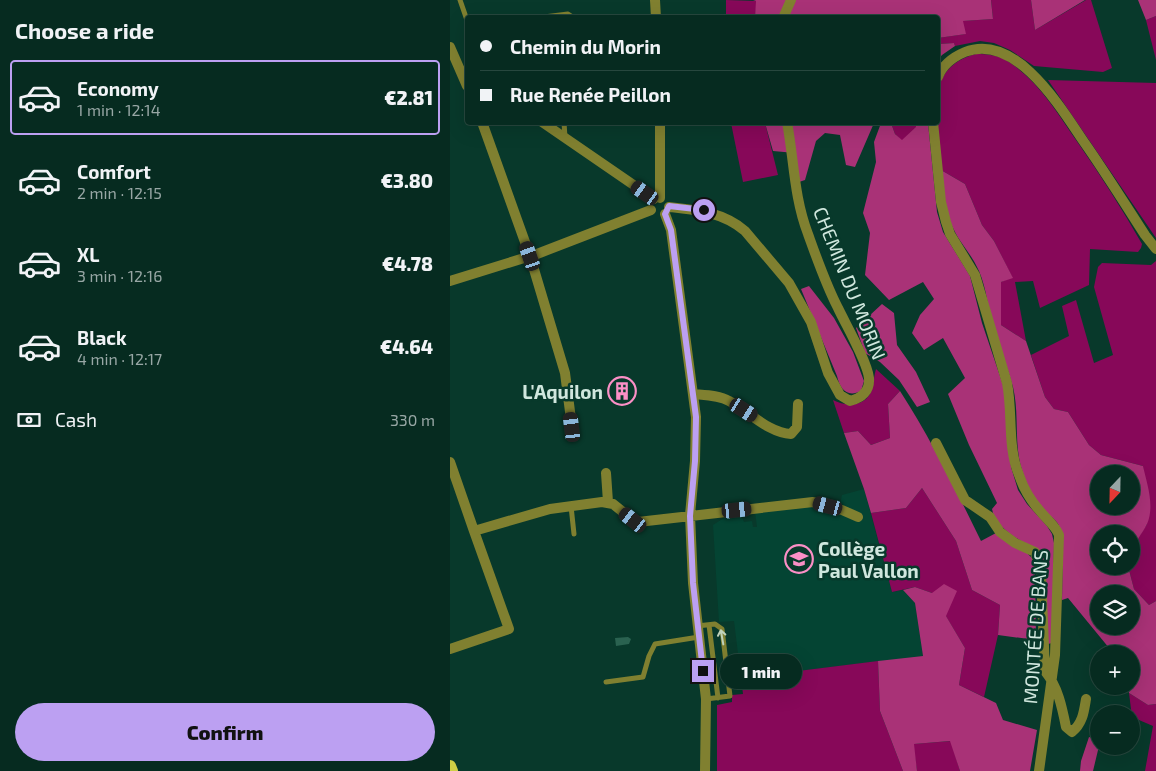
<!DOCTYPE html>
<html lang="en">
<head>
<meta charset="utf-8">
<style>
  :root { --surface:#062b20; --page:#0f3329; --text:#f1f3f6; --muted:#98a7a5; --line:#27473e; --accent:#bca0f2 }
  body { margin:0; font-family:"Exo 2",sans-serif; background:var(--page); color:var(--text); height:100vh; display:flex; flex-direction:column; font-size:19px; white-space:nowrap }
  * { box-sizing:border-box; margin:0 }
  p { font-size:16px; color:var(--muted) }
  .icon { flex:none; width:28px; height:28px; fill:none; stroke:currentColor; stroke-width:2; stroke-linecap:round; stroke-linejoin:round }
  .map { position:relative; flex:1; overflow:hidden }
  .drawer { display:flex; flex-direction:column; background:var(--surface); width:450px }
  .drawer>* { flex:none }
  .banner { position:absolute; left:15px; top:15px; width:475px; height:110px; border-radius:5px; box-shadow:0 5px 20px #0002,0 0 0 1px var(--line); display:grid; align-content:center; height:110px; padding:0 15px; background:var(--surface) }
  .needle { width:32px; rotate:202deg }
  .fabs { position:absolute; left:640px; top:465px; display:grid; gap:10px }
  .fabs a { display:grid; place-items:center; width:50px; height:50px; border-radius:50%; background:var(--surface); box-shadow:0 5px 20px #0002,0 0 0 1px var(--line); font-size:25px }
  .end { position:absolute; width:22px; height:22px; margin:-11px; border:6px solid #bca0f2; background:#111; box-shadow:0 0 0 2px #111 }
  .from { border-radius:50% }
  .bubble { position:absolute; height:35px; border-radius:18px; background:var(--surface); box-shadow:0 5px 20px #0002,0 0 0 1px var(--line); font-size:16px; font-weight:800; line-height:35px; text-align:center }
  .car { position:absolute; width:15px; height:30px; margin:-15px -8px; border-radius:6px; box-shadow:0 0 4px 1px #0007; background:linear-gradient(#222 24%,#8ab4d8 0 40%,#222 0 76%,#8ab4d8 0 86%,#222 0) }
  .banner b { display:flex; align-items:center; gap:18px; height:48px; font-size:19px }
  .banner b+b { border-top:1px solid var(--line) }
  .banner i { width:12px; height:12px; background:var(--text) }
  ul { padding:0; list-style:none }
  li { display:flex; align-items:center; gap:15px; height:75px; margin:0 10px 8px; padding:0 5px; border:2px solid transparent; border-radius:5px }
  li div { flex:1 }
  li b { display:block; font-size:19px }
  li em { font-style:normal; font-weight:800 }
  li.current { border-color:var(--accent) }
  li>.icon { width:45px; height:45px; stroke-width:1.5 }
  h2 { padding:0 15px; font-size:22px; line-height:60px }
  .pay { display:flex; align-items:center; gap:12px; height:55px; padding:0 15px; font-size:19px }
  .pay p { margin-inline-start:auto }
  .action { display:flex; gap:10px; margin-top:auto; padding:10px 15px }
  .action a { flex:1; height:58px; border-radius:30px; background:var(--accent); color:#111; font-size:20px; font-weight:800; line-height:58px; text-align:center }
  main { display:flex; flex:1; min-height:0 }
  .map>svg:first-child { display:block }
</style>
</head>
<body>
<main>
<section class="drawer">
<h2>Choose a ride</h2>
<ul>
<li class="current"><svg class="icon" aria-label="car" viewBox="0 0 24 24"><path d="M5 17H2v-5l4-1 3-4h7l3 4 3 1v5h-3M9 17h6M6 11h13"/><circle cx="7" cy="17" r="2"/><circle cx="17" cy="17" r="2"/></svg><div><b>Economy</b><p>1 min · 12:14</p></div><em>€2.81</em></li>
<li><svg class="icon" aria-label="car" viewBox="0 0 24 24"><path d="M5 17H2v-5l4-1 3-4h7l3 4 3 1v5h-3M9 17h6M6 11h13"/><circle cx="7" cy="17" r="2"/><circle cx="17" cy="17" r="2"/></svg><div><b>Comfort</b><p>2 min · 12:15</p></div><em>€3.80</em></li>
<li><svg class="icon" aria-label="car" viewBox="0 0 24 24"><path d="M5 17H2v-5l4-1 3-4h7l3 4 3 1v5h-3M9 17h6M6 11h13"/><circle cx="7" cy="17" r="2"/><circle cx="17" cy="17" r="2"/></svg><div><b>XL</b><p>3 min · 12:16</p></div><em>€4.78</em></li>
<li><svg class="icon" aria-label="car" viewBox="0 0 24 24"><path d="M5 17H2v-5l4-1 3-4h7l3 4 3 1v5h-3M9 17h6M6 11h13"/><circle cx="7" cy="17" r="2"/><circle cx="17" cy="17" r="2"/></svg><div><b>Black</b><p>4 min · 12:17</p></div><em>€4.64</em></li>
</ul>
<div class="pay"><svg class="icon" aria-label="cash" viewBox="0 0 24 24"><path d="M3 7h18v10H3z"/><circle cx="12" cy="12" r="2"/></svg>Cash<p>330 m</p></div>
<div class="action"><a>Confirm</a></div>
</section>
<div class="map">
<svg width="706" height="771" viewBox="0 0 706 771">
  <rect width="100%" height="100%" fill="#08392b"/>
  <path fill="#044433" d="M 414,489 L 442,592 L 453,590 L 465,603 L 473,656 L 291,678 L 284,621 L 269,622 L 263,525 L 274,518 L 290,517 L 292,517 L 294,522 L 302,521 L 303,527 L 307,527 L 305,512 L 357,506 L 370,508 L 388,514 L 392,495 Z"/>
  <path fill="#870859" d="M 276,0 L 307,1 L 305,17 L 276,18 Z
    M 541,0 L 581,0 L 585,30 L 636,0 L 641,0 L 662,68 L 653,72 L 584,66 L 560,50 L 544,43 L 530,41 L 505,46 L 504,43 L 488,44 L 488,38 L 515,34 L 512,21 L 543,19 Z
    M 706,16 L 706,60 L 696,20 Z
    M 526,54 C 538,54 549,55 559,62 C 589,82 608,114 628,143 C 651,176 672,209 692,244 L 691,248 L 688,252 L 640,249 L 639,285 L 590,308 L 583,281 L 565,282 L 576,341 L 551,325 L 551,282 L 562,277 L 544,241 L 532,225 L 515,184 L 491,170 C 490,149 483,98 491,81 C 497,66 512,57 526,54 Z
    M 598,80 L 706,83 L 706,238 Z
    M 281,123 L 315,123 L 328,175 L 293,182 Z
    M 441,123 L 466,123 L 467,127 L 452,141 L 445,134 Z
    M 706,261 L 706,601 L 699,605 L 684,589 L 678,566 L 681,566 L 681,552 L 686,541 L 697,524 L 693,466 L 651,455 L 639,445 L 618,412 L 604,409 L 595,397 L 581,355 L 619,336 L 612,306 L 626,300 L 644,363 L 663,355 L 644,287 L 648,267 L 652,263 L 701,265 Z
    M 426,369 L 450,391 L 438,404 L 440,438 L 421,445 L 408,431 L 394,433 L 383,400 C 396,407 417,407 422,389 C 424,382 424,375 426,369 Z
    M 472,488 L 506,541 L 522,590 L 550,605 L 548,635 L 534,697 L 509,685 L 515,648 L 482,593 L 465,587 L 442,592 L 421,513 L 456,508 Z
    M 428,661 L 430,711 L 453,771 L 267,771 L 267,705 L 282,702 L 282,695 L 293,694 L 291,678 Z
    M 679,693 L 698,705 L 706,704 L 706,771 L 695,771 L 703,726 L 682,717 Z
    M 501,741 L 510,771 L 467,771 L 463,744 Z"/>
  <path fill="#a93277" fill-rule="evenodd" d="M 303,0 L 541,0 L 543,19 L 513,21 L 516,34 L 488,38 L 488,18 L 305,17 L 306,1 Z
    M 581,0 L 635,0 L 585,30 Z
    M 688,0 L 706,0 L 706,16 L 696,20 Z
    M 504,43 L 505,46 L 492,55 L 488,60 L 488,44 Z
    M 315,123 L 424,123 L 405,167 L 396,165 L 390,135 L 375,133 L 366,141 L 355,180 L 349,182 L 345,153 L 323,151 Z
    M 431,123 L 441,123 L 445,134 L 452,140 L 466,127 L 466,123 L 478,123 L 487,212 L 493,232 L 520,276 L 532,323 L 553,385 L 557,406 L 561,467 L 568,490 L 577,504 L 597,526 L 602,534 L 604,543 L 602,643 L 598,644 L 593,560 L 586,548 C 570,542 545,527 542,509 L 547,503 L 519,445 L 498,394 L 515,378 L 493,338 L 474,350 L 462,333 L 470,315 L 484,299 L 473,282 L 439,300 L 415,275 L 420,233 L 413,213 L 426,162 L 424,142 Z
    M 491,170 L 515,184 L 532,225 L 544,241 L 563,278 L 551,282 L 551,325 L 576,341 L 595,397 L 604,409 L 618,412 L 639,445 L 651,455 L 693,466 C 697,484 705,506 697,524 C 692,534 685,542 681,552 L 681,534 L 649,534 L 649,566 L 678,566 L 684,589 L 699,605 L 706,601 L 706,704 L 698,705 L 679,693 L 678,686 L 681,686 L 681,654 L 664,654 L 618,598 L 612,600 L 613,540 C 610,518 603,521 591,507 C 583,497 577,485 573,473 C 563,446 570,416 563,387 C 558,368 550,349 544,330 C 538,311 537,289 529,271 C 524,260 518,252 511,242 C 495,217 493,198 491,170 ZM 649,474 L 681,474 L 681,506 L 649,506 ZM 649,594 L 681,594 L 681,626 L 649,626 Z
    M 359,286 L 384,318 L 403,352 L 414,381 L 411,391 C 397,398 390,389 387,376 L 351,289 Z
    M 432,304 L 444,313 L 447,345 L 466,372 L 480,402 L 467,407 L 449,380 L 430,362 L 415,353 L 406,328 Z
    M 450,391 C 481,439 506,490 531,541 L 546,533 L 577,553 L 583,559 L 585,570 L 586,640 L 548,635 L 550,605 L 522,590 L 506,541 L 472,488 L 456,508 L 421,513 L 414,489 L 394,433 L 408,431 L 421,445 L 440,438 L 438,404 Z
    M 494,584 L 507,591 L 496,616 L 515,648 L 509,685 L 546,703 L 553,720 L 587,730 L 580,771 L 510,771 L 500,741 L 464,744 L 467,771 L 453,771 L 430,711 L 428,661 L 473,656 L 465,603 L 453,590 L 465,587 L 482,593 Z
    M 639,737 L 649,740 L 649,746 L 643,771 L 630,771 L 631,761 Z"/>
  <path fill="#2a6250" d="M 178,637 L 181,639 L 179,644 L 166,646 L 165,638 Z"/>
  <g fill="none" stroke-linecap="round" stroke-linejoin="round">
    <path stroke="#808030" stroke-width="5" d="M 10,0 L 18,23
      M 86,18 L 118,14 L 124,18
      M 114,122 L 115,138
      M 121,506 L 124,534
      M 259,625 L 268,698
      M 247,626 L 265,624 L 272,629 L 280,696 L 256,699
      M 156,682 L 193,677 L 199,656 L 205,644 L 249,637"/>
    <path stroke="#808030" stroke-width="10" d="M 205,0 L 206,18
      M 333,18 L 341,0
      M 0,47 L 17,86
      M 488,77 C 493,64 503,57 515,52 C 566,32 611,108 634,142 C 655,172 675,204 695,235 L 706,249
      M 32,122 L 80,256 L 115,373 L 122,427
      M 92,122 L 204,199
      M 483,122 L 491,202 L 496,222 L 500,234 L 525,275 L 557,383 C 563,413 557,446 569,475 C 573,487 581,501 590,511 C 597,520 605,525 609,535 L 605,655 L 589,771
      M 210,198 L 210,122
      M 219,207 C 247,210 273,212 295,231 L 339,283 L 361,322 L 378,373 L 390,395 L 400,401 C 412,398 420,391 419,378 C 417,361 396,325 388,308 C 376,285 367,259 358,234 C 344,198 344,160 337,122
      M 215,214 L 221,230 L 246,417 L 245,461 L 240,515 L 243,583 L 256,699 L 255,771
      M 0,281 L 87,254 L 201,210
      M 244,394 C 256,395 269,395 279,401 C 299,411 318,433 341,434 L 347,427 L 348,404
      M 486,443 L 515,500 L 540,517 L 550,532 L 565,543 L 585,552 L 591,573 L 595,671 C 608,687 612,707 616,727 L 622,732 C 633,723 634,711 636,699
      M 0,462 L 24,531 L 100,509 L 152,502 L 163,504 L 183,520 L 188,522 L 363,502 L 392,510 L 408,517
      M 156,473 L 158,502
      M 0,649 L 59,629 L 24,531"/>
    <path stroke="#cfcf45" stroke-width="12" d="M 0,766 L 2,771"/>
  </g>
  <defs><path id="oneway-shaft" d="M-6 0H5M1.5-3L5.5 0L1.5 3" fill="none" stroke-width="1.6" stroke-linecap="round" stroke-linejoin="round" transform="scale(1.25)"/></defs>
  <use stroke="#c0d2bb" href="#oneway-shaft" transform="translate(272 637) rotate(-100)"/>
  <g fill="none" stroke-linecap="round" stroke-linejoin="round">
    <path stroke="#bca0f2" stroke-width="6" d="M 253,671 L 243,583 L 240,516 L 245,461 L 246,417 L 221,230 L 215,214 L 219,206 L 254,210"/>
  </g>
  <defs>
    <symbol id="building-ring" viewBox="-11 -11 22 22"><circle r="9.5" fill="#08392b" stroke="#fb8fc6" stroke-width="1.5"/><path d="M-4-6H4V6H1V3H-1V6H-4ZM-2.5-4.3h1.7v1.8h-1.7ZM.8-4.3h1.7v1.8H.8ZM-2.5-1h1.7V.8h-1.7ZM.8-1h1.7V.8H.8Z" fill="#fb8fc6"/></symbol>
    <symbol id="school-ring" viewBox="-11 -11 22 22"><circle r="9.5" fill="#08392b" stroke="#fb8fc6" stroke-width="1.5"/><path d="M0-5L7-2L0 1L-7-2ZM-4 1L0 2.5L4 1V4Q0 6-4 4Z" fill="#fb8fc6"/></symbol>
  </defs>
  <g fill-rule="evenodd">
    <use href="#building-ring" x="156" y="375" width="32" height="32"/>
    <use href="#school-ring" x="333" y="543" width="32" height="32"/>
  </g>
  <g text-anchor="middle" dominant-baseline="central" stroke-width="5" stroke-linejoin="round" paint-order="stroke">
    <g font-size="19" fill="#d0e7de" stroke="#08392b">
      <text transform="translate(400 283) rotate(68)">CHEMIN DU MORIN</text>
      <text transform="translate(585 627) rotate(-86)">MONTÉE DE BANS</text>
    </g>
    <g font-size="19" font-weight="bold" fill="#d0e7de" stroke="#08392b" text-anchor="end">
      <text x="153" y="391">L'Aquilon</text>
      <text x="368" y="548" text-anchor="start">Collège<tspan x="368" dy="22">Paul Vallon</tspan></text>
    </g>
  </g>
</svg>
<div class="fabs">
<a><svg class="needle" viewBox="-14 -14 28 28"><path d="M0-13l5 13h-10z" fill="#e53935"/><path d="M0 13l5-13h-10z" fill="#98a7a5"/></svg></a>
<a><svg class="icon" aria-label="locate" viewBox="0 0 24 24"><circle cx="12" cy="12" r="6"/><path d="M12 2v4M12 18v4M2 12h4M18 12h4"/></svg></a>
<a><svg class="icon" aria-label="layers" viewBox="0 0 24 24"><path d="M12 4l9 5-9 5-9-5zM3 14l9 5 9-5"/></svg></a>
<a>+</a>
<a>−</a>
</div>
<i class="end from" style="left:254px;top:210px"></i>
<i class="end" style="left:253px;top:671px"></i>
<div class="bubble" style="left:270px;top:654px;width:82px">1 min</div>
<i class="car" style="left:195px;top:193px;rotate:305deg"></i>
<i class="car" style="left:80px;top:256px;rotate:341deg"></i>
<i class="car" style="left:294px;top:410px;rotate:123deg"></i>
<i class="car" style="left:122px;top:427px;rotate:353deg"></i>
<i class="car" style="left:378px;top:506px;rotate:285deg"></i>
<i class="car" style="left:287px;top:510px;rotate:84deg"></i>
<i class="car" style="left:183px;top:520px;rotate:308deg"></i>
<div class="banner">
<b><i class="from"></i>Chemin du Morin</b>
<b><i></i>Rue Renée Peillon</b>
</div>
</div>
</main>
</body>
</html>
